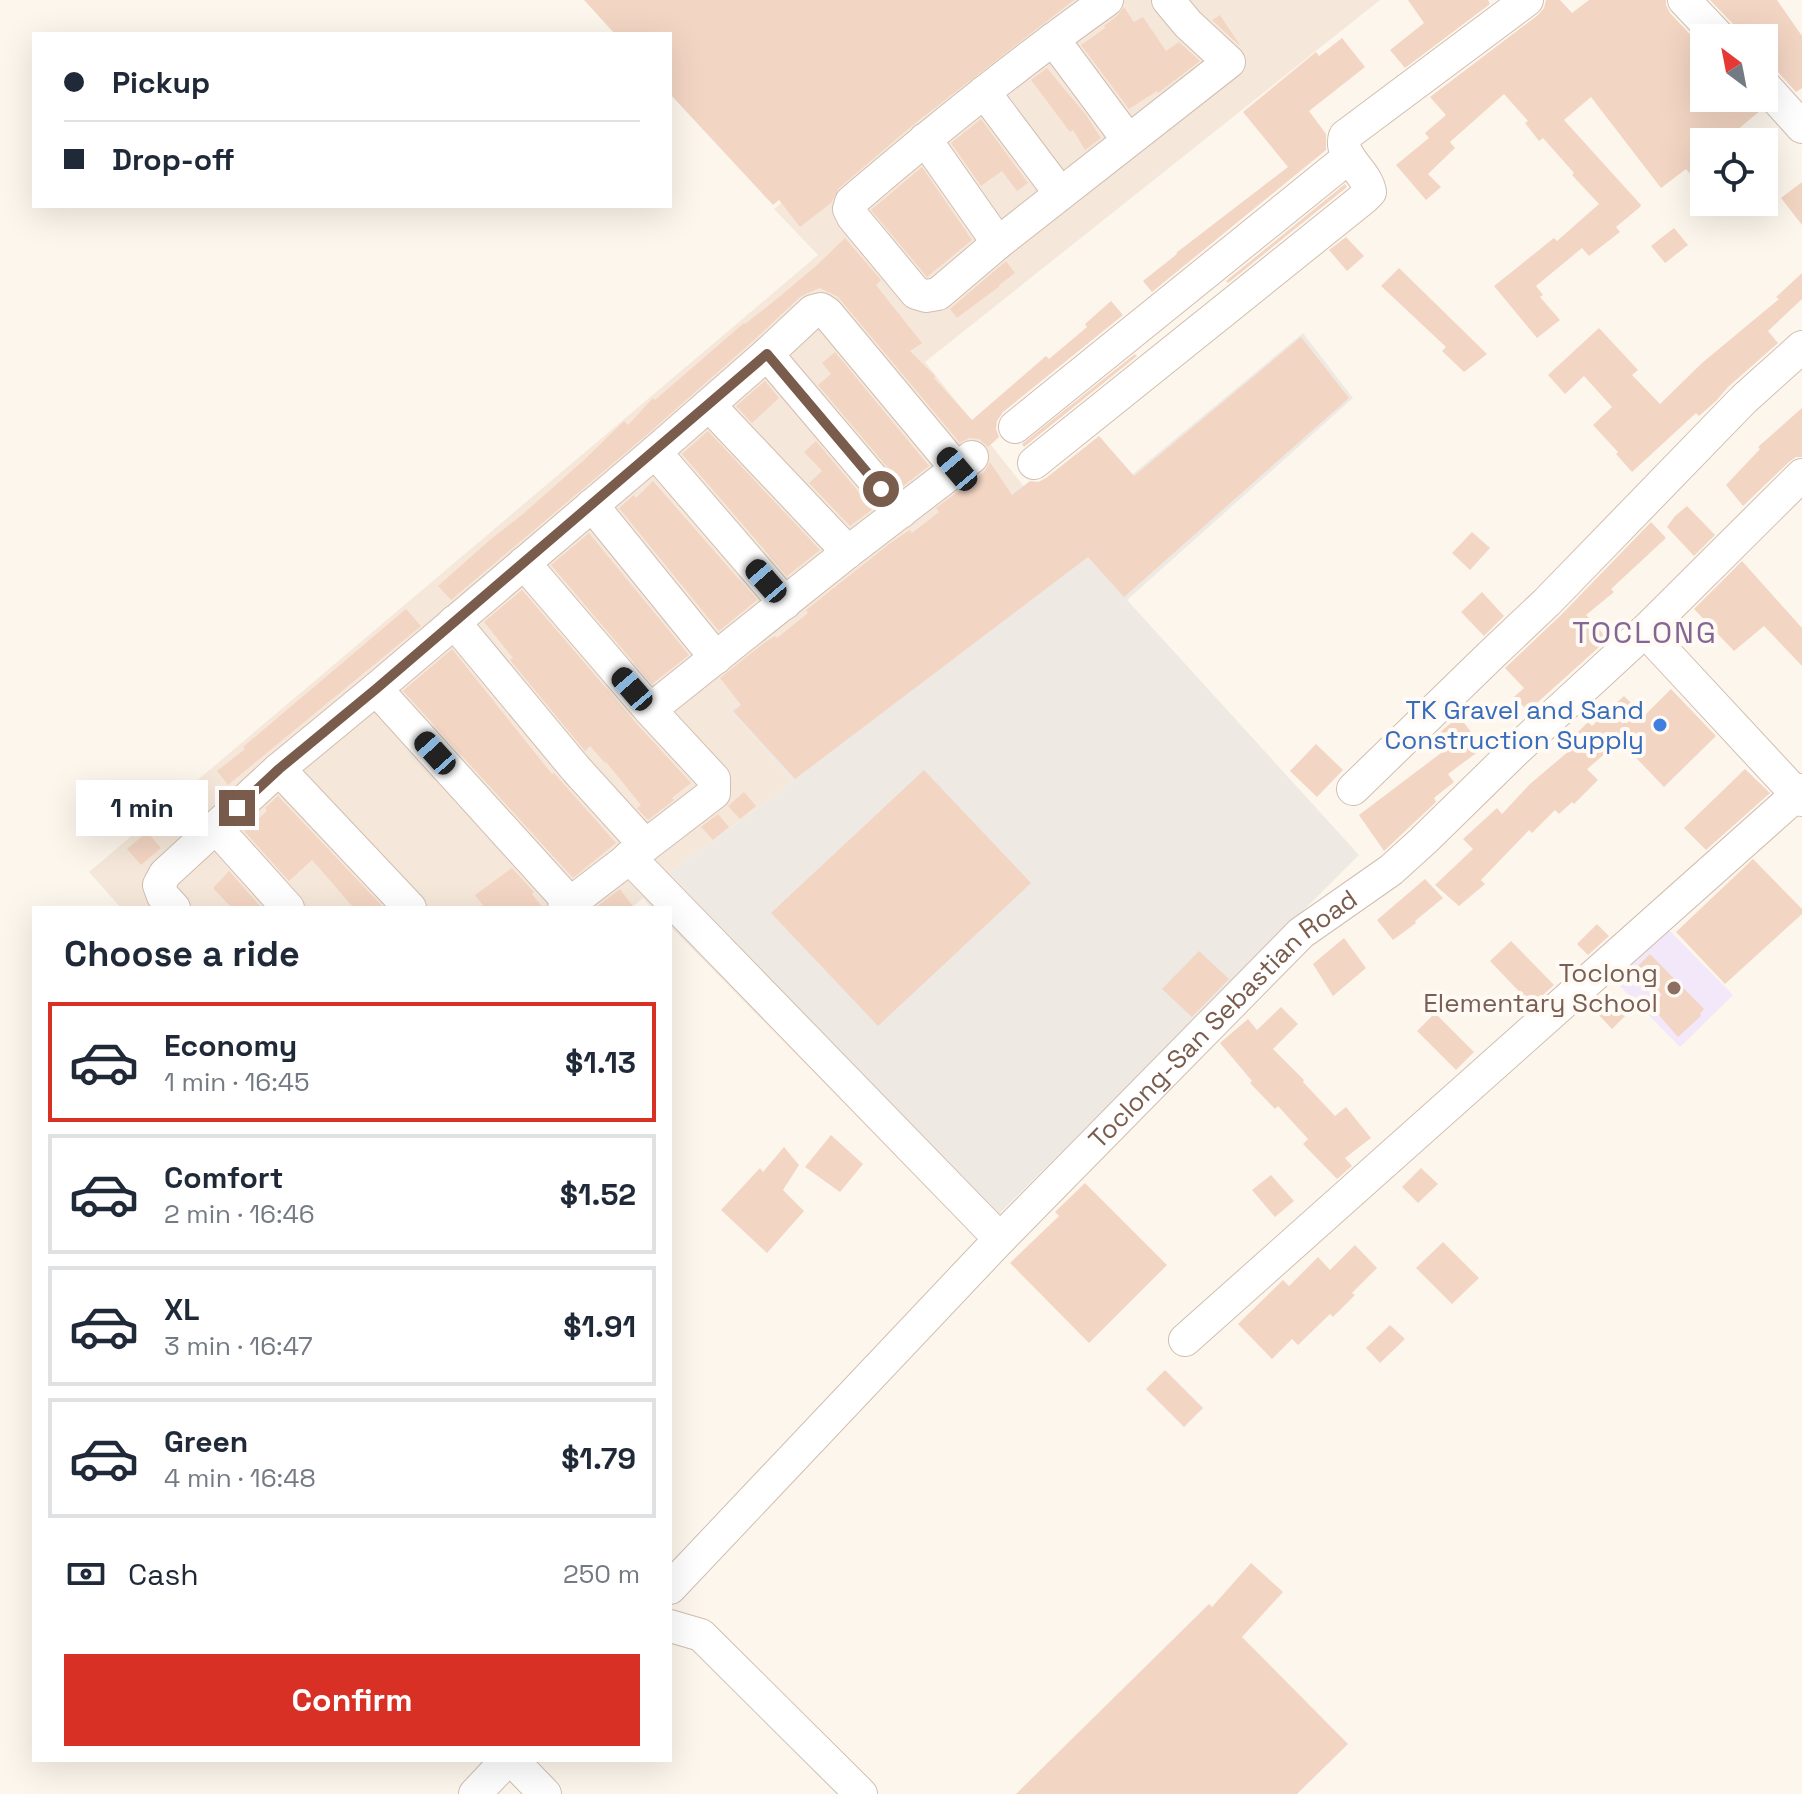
<!DOCTYPE html>
<html lang="en">
<head>
<meta charset="utf-8">
<style>
  :root { --surface:#fff; --page:#f6f6f7; --text:#1f2937; --muted:#747a83; --line:#e0e1e3; --accent:#d93025 }
  body { margin:0; font-family:"Space Grotesk",sans-serif; background:var(--page); color:var(--text); height:100vh; display:flex; flex-direction:column; font-size:30px; white-space:nowrap }
  * { box-sizing:border-box; margin:0 }
  p { font-size:26px; color:var(--muted) }
  .icon { flex:none; width:44px; height:44px; fill:none; stroke:currentColor; stroke-width:2; stroke-linecap:round; stroke-linejoin:round }
  .map { position:relative; flex:1; overflow:hidden }
  .panel { position:absolute; left:32px; top:906px; width:640px; height:856px; display:flex; flex-direction:column; background:var(--surface); border-radius:0px; box-shadow:0 8px 32px #0002 }
  .panel>* { flex:none }
  .guide { position:absolute; left:32px; top:32px; width:640px; height:176px; border-radius:0px; box-shadow:0 8px 32px #0002; display:grid; align-content:center; height:176px; padding:0 32px; background:var(--surface) }
  .needle { width:52px; rotate:328deg }
  .tools { position:absolute; left:1690px; top:24px; display:grid; gap:16px }
  .tools a { display:grid; place-items:center; width:88px; height:88px; border-radius:0px; background:var(--surface); box-shadow:0 8px 32px #0002; font-size:40px }
  .end { position:absolute; width:36px; height:36px; margin:-18px; border:10px solid #7a5c4d; background:#fff; box-shadow:0 0 0 4px #fff }
  .from { border-radius:50% }
  .bubble { position:absolute; height:56px; border-radius:0px; background:var(--surface); box-shadow:0 8px 32px #0002; font-size:26px; font-weight:800; line-height:56px; text-align:center }
  .car { position:absolute; width:24px; height:48px; margin:-24px -12px; border-radius:10px; box-shadow:0 0 6px 2px #0007; background:linear-gradient(#222 24%,#8ab4d8 0 40%,#222 0 76%,#8ab4d8 0 86%,#222 0) }
  .guide b { display:flex; align-items:center; gap:28px; height:76px; font-size:30px }
  .guide b+b { border-top:2px solid var(--line) }
  .guide i { width:20px; height:20px; background:var(--text) }
  ul { padding:0; list-style:none }
  li { display:flex; align-items:center; gap:24px; height:120px; margin:0 16px 12px; padding:0 16px; border:4px solid var(--line); border-radius:0px }
  li div { flex:1 }
  li b { display:block; font-size:30px }
  li em { font-style:normal; font-weight:800 }
  li.selected { border-color:var(--accent) }
  li>.icon { width:72px; height:72px; stroke-width:1.5 }
  h2 { padding:0 32px; font-size:36px; line-height:96px }
  .pay { display:flex; align-items:center; gap:20px; height:88px; padding:0 32px; font-size:30px }
  .pay p { margin-inline-start:auto }
  .action { display:flex; gap:16px; margin-top:auto; padding:16px 32px }
  .action a { flex:1; height:92px; border-radius:0px; background:var(--accent); color:#fff; font-size:32px; font-weight:800; line-height:92px; text-align:center }
  .map>svg:first-child { display:block }
</style>
</head>
<body>
<div class="map">
<svg width="1802" height="1794" viewBox="0 0 1802 1794">
  <rect width="100%" height="100%" fill="#fdf6ec"/>
  <path fill="#f5e8da" d="M 1032,0 L 1380,0 L 925,362 L 1022,484 L 730,709 L 793,782 L 669,873 L 998,1215 L 976,1238 L 670,926 L 670,908 L 652,908 L 643,898 L 631,908 L 121,908 L 89,872 L 818,255 L 774,209 Z"/>
  <path fill="#efe9e4" d="M 1303,333 L 1353,398 L 1127,600 L 1359,855 L 998,1215 L 669,873 L 793,782 L 730,709 L 1022,484 L 1064,531 Z"/>
  <path fill="#f3e8fa" d="M 1668,929 L 1733,995 L 1680,1047 L 1615,981 Z"/>
  <path fill="#f3d5c3" d="M 584,0 L 1074,0 L 914,124 L 839,188 L 831,203 L 800,227 L 779,200 L 773,205 L 670,94 L 670,34 L 615,34 Z
    M 1408,0 L 1488,0 L 1490,4 L 1405,68 L 1390,50 L 1424,23 Z
    M 1546,0 L 1560,0 L 1572,13 L 1589,0 L 1666,0 L 1666,5 L 1670,13 L 1704,49 L 1704,98 L 1750,98 L 1761,110 L 1723,142 L 1704,142 L 1704,156 L 1689,173 L 1686,169 L 1661,188 L 1591,97 L 1564,120 L 1641,205 L 1640,207 L 1616,227 L 1620,232 L 1589,256 L 1582,248 L 1536,286 L 1543,295 L 1540,297 L 1560,320 L 1537,338 L 1494,286 L 1554,238 L 1557,241 L 1599,204 L 1572,175 L 1574,173 L 1543,138 L 1539,141 L 1525,123 L 1528,121 L 1504,94 L 1450,142 L 1455,148 L 1428,174 L 1441,187 L 1426,200 L 1396,165 L 1429,138 L 1425,133 L 1446,115 L 1430,97 L 1538,15 L 1544,8 Z
    M 1710,0 L 1777,0 L 1802,36 L 1802,88 L 1796,92 L 1778,72 L 1771,67 L 1764,67 L 1764,38 L 1738,38 L 1738,33 L 1734,25 Z
    M 1124,7 L 1134,22 L 1143,17 L 1166,51 L 1179,42 L 1200,61 L 1158,93 L 1157,91 L 1129,109 L 1081,45 L 1105,28 L 1104,26 L 1118,15 Z
    M 1220,15 L 1240,45 L 1239,45 L 1212,20 Z
    M 1342,38 L 1365,67 L 1309,111 L 1326,134 L 1326,150 L 1152,292 L 1143,281 L 1177,254 L 1176,253 L 1288,167 L 1243,112 L 1316,52 L 1319,56 Z
    M 1047,68 L 1086,115 L 1101,138 L 1085,150 L 1073,130 L 1070,132 L 1031,80 Z
    M 981,119 L 1028,183 L 1017,191 L 1002,171 L 981,186 L 951,143 Z
    M 922,167 L 972,240 L 927,277 L 871,210 Z
    M 1802,182 L 1802,225 L 1781,198 Z
    M 1345,184 L 1347,187 L 1228,283 L 1226,281 Z
    M 1674,228 L 1688,245 L 1665,263 L 1651,246 Z
    M 1346,237 L 1364,256 L 1347,271 L 1329,250 Z
    M 845,238 L 881,280 L 876,285 L 922,343 L 910,351 L 935,376 L 934,378 L 972,420 L 1046,356 L 1049,359 L 1087,327 L 1085,324 L 1111,301 L 1123,315 L 1003,412 L 997,421 L 996,429 L 999,437 L 988,447 L 979,439 L 969,438 L 960,443 L 838,297 L 820,288 L 808,293 L 800,297 L 754,340 L 643,438 L 451,600 L 438,586 L 491,539 L 523,514 L 584,460 L 624,421 L 628,425 L 653,398 L 655,400 L 744,323 L 745,324 L 773,302 L 816,266 Z
    M 1006,261 L 1015,273 L 999,285 L 1000,286 L 957,318 L 950,309 Z
    M 1399,268 L 1487,354 L 1464,372 L 1442,351 L 1446,347 L 1381,286 Z
    M 1802,273 L 1802,299 L 1768,331 L 1778,343 L 1728,387 L 1716,401 L 1699,416 L 1696,413 L 1632,472 L 1616,454 L 1618,452 L 1593,425 L 1612,407 L 1584,376 L 1565,394 L 1548,375 L 1599,328 L 1638,370 L 1632,375 L 1660,404 L 1702,363 L 1779,299 L 1776,297 Z
    M 1301,337 L 1349,398 L 1124,597 L 1088,557 L 795,779 L 733,711 L 741,705 L 720,678 L 764,643 L 775,636 L 777,638 L 808,613 L 806,610 L 893,541 L 910,530 L 912,533 L 939,512 L 936,508 L 984,472 L 990,462 L 1012,495 L 1030,481 L 1038,482 L 1046,478 L 1099,436 L 1134,476 Z
    M 835,352 L 929,466 L 903,486 L 818,385 L 831,374 L 822,363 Z
    M 1135,354 L 1137,356 L 1024,447 L 1022,444 Z
    M 765,381 L 779,398 L 752,423 L 736,406 Z
    M 1802,408 L 1802,457 L 1796,457 L 1789,462 L 1743,506 L 1726,485 L 1760,449 L 1758,447 Z
    M 708,431 L 820,550 L 787,576 L 682,454 Z
    M 816,441 L 873,509 L 850,526 L 809,483 L 822,471 L 804,452 Z
    M 653,481 L 757,600 L 719,631 L 619,508 L 634,495 L 636,498 Z
    M 1687,506 L 1715,535 L 1694,556 L 1667,527 L 1675,516 Z
    M 1651,522 L 1666,538 L 1611,589 L 1614,592 L 1586,615 L 1608,639 L 1528,711 L 1514,697 L 1524,688 L 1505,668 L 1561,615 Z
    M 1472,532 L 1490,548 L 1470,570 L 1452,553 Z
    M 589,533 L 689,655 L 652,684 L 551,565 Z
    M 1742,561 L 1802,628 L 1802,666 L 1764,626 L 1734,651 L 1694,609 Z
    M 522,590 L 636,723 L 691,783 L 672,798 L 674,800 L 648,820 L 637,808 L 641,805 L 606,762 L 605,763 L 590,746 L 585,751 L 510,660 L 513,658 L 484,622 Z
    M 1482,592 L 1504,616 L 1484,636 L 1461,612 Z
    M 406,609 L 421,626 L 228,785 L 217,771 L 245,749 L 243,747 Z
    M 452,649 L 552,774 L 554,773 L 616,843 L 573,878 L 403,691 Z
    M 1671,689 L 1716,736 L 1664,787 L 1620,741 L 1587,769 L 1598,780 L 1574,804 L 1572,802 L 1559,814 L 1555,810 L 1532,833 L 1529,830 L 1481,880 L 1485,884 L 1459,906 L 1435,885 L 1473,849 L 1463,839 L 1497,808 L 1502,814 L 1530,784 L 1576,745 L 1571,739 L 1588,722 L 1592,726 L 1624,696 L 1644,716 Z
    M 1459,716 L 1483,748 L 1448,774 L 1454,782 L 1434,798 L 1436,802 L 1384,851 L 1359,815 L 1441,753 L 1431,740 Z
    M 1316,744 L 1343,770 L 1317,797 L 1290,771 Z
    M 1745,769 L 1770,793 L 1706,850 L 1684,828 Z
    M 924,770 L 1031,883 L 878,1026 L 771,913 Z
    M 744,792 L 756,806 L 740,819 L 728,806 Z
    M 278,796 L 384,908 L 354,908 L 312,860 L 289,881 L 244,831 L 267,811 L 265,808 Z
    M 718,814 L 729,827 L 713,840 L 701,827 Z
    M 147,832 L 161,848 L 141,865 L 127,849 Z
    M 1753,859 L 1802,909 L 1802,914 L 1725,984 L 1676,932 Z
    M 512,868 L 534,892 L 532,894 L 543,908 L 485,908 L 475,895 Z
    M 229,871 L 261,907 L 260,908 L 232,908 L 213,888 Z
    M 1425,879 L 1443,898 L 1415,921 L 1416,923 L 1393,940 L 1377,920 Z
    M 620,889 L 634,908 L 595,908 Z
    M 1597,924 L 1609,936 L 1588,955 L 1577,944 Z
    M 1344,938 L 1366,968 L 1333,996 L 1313,964 Z
    M 1511,941 L 1554,985 L 1532,1005 L 1490,961 Z
    M 1199,951 L 1229,979 L 1192,1017 L 1162,989 Z
    M 1650,954 L 1704,1009 L 1700,1014 L 1701,1016 L 1678,1037 L 1650,1005 L 1662,995 L 1635,969 Z
    M 1608,996 L 1626,1015 L 1612,1029 L 1594,1010 Z
    M 1281,1007 L 1298,1024 L 1273,1049 L 1304,1080 L 1303,1082 L 1335,1116 L 1346,1107 L 1371,1138 L 1345,1158 L 1352,1166 L 1337,1179 L 1303,1144 L 1308,1139 L 1278,1106 L 1275,1109 L 1250,1083 L 1252,1081 L 1220,1043 L 1248,1019 L 1257,1030 Z
    M 1435,1013 L 1474,1052 L 1456,1070 L 1417,1031 Z
    M 831,1135 L 863,1164 L 840,1192 L 805,1167 Z
    M 784,1147 L 799,1165 L 783,1190 L 804,1211 L 767,1253 L 721,1210 L 760,1168 L 763,1172 Z
    M 1421,1168 L 1438,1184 L 1418,1203 L 1402,1187 Z
    M 1271,1175 L 1294,1201 L 1275,1217 L 1252,1190 Z
    M 1085,1183 L 1167,1265 L 1089,1343 L 1010,1263 L 1059,1216 L 1055,1212 Z
    M 1443,1242 L 1479,1278 L 1452,1304 L 1416,1268 Z
    M 1355,1245 L 1377,1268 L 1352,1293 L 1355,1295 L 1333,1317 L 1330,1314 L 1298,1345 L 1292,1339 L 1272,1359 L 1238,1324 L 1283,1280 L 1289,1286 L 1318,1257 L 1330,1270 Z
    M 1390,1325 L 1405,1339 L 1380,1363 L 1366,1348 Z
    M 1165,1370 L 1203,1408 L 1184,1427 L 1146,1389 Z
    M 1251,1563 L 1283,1592 L 1242,1637 L 1348,1744 L 1297,1794 L 1016,1794 L 1209,1604 L 1212,1607 Z"/>
  <g fill="none" stroke-linecap="round" stroke-linejoin="round">
    <defs>
      <g id="minor">
        <path d="M 1107,0 C 1018,63 934,131 851,202 L 849,209 L 853,217 L 916,293 L 926,296 L 938,294 L 998,243 L 1229,62 L 1188,24 L 1168,0"/>
        <path d="M 1684,0 L 1720,38"/>
        <path d="M 1053,39 L 1128,140"/>
        <path d="M 1764,85 L 1802,127"/>
        <path d="M 984,92 L 1060,193"/>
        <path d="M 925,139 L 998,243"/>
        <path d="M 767,354 L 901,512"/>
        <path d="M 709,405 L 848,552"/>
        <path d="M 1015,427 L 1349,157"/>
        <path d="M 655,452 L 785,603"/>
        <path d="M 1034,463 L 1364,198 L 1370,192 C 1367,171 1338,157 1345,136 L 1527,0"/>
        <path d="M 592,505 L 716,658"/>
        <path d="M 524,563 L 650,710 L 714,779 L 714,793 L 564,908"/>
        <path d="M 454,622 L 576,769 L 645,845"/>
        <path d="M 1645,631 L 1802,800"/>
        <path d="M 376,689 L 570,903"/>
        <path d="M 650,710 L 848,552 L 972,457"/>
        <path d="M 279,769 L 410,908"/>
        <path d="M 1353,789 L 1491,655 L 1547,602 L 1744,399 L 1802,347"/>
        <path d="M 216,828 L 288,908"/>
        <path d="M 629,857 L 1000,1239"/>
        <path d="M 174,908 L 163,896 L 159,885 L 165,874 L 279,769 L 376,689 L 655,452 L 767,354 L 813,311 L 821,309 L 827,313 L 957,469"/>
        <path d="M 1185,1340 L 1802,790"/>
        <path id="s1" d="M 670,1588 L 1000,1239 L 1301,933 L 1391,870 L 1423,841 L 1516,750 L 1645,631 L 1802,475"/>
        <path d="M 670,1626 L 701,1635 L 861,1794"/>
        <path d="M 512,1760 L 545,1794"/>
        <path d="M 475,1794 L 507,1760"/>
      </g>
    </defs>
    <use href="#minor" stroke="#d1beb0" stroke-width="34"/>
    <use href="#minor" stroke="#fff" stroke-width="32"/>
  </g>
  <g fill="none" stroke-linecap="round" stroke-linejoin="round">
    <path stroke="#7a5c4d" stroke-width="10" d="M 237,808 L 279,769 L 376,689 L 767,354 L 881,489"/>
  </g>
  <circle fill="#3f7fe0" stroke="#fffaf3" stroke-width="3" cx="1660" cy="725" r="8"/>
  <circle fill="#8d6e63" stroke="#fffaf3" stroke-width="3" cx="1674" cy="988" r="8"/>
  <g text-anchor="middle" dominant-baseline="central" stroke-width="8" stroke-linejoin="round" paint-order="stroke">
    <g font-size="26" fill="#366cbe" stroke="#fffaf3" text-anchor="end">
      <text x="1644" y="710">TK Gravel and Sand<tspan x="1644" dy="30">Construction Supply</tspan></text>
    </g>
    <g font-size="26" fill="#785e54" stroke="#fffaf3" text-anchor="end">
      <text x="1658" y="973">Toclong<tspan x="1658" dy="30">Elementary School</tspan></text>
    </g>
    <g font-size="26" fill="#7a5c4d" stroke="#fffaf3">
      <text stroke="none"><textPath href="#s1" startOffset="794">Toclong-San Sebastian Road</textPath></text>
    </g>
    <g font-size="30" letter-spacing="2" fill="#846695" stroke="#fffaf3">
      <text x="1645" y="632">TOCLONG</text>
    </g>
  </g>
</svg>
<div class="tools">
<a><svg class="needle" viewBox="-14 -14 28 28"><path d="M0-13l5 13h-10z" fill="#e53935"/><path d="M0 13l5-13h-10z" fill="#747a83"/></svg></a>
<a><svg class="icon" aria-label="locate" viewBox="0 0 24 24"><circle cx="12" cy="12" r="6"/><path d="M12 2v4M12 18v4M2 12h4M18 12h4"/></svg></a>
</div>
<i class="end from" style="left:881px;top:489px"></i>
<i class="end" style="left:237px;top:808px"></i>
<div class="bubble" style="left:76px;top:780px;width:132px">1 min</div>
<i class="car" style="left:957px;top:469px;rotate:320deg"></i>
<i class="car" style="left:766px;top:581px;rotate:319deg"></i>
<i class="car" style="left:632px;top:689px;rotate:319deg"></i>
<i class="car" style="left:435px;top:753px;rotate:318deg"></i>
<div class="guide">
<b><i class="from"></i>Pickup</b>
<b><i></i>Drop-off</b>
</div>
<section class="panel">
<h2>Choose a ride</h2>
<ul>
<li class="selected"><svg class="icon" aria-label="car" viewBox="0 0 24 24"><path d="M5 17H2v-5l4-1 3-4h7l3 4 3 1v5h-3M9 17h6M6 11h13"/><circle cx="7" cy="17" r="2"/><circle cx="17" cy="17" r="2"/></svg><div><b>Economy</b><p>1 min · 16:45</p></div><em>$1.13</em></li>
<li><svg class="icon" aria-label="car" viewBox="0 0 24 24"><path d="M5 17H2v-5l4-1 3-4h7l3 4 3 1v5h-3M9 17h6M6 11h13"/><circle cx="7" cy="17" r="2"/><circle cx="17" cy="17" r="2"/></svg><div><b>Comfort</b><p>2 min · 16:46</p></div><em>$1.52</em></li>
<li><svg class="icon" aria-label="car" viewBox="0 0 24 24"><path d="M5 17H2v-5l4-1 3-4h7l3 4 3 1v5h-3M9 17h6M6 11h13"/><circle cx="7" cy="17" r="2"/><circle cx="17" cy="17" r="2"/></svg><div><b>XL</b><p>3 min · 16:47</p></div><em>$1.91</em></li>
<li><svg class="icon" aria-label="car" viewBox="0 0 24 24"><path d="M5 17H2v-5l4-1 3-4h7l3 4 3 1v5h-3M9 17h6M6 11h13"/><circle cx="7" cy="17" r="2"/><circle cx="17" cy="17" r="2"/></svg><div><b>Green</b><p>4 min · 16:48</p></div><em>$1.79</em></li>
</ul>
<div class="pay"><svg class="icon" aria-label="cash" viewBox="0 0 24 24"><path d="M3 7h18v10H3z"/><circle cx="12" cy="12" r="2"/></svg>Cash<p>250 m</p></div>
<div class="action"><a>Confirm</a></div>
</section>
</div>
</body>
</html>
